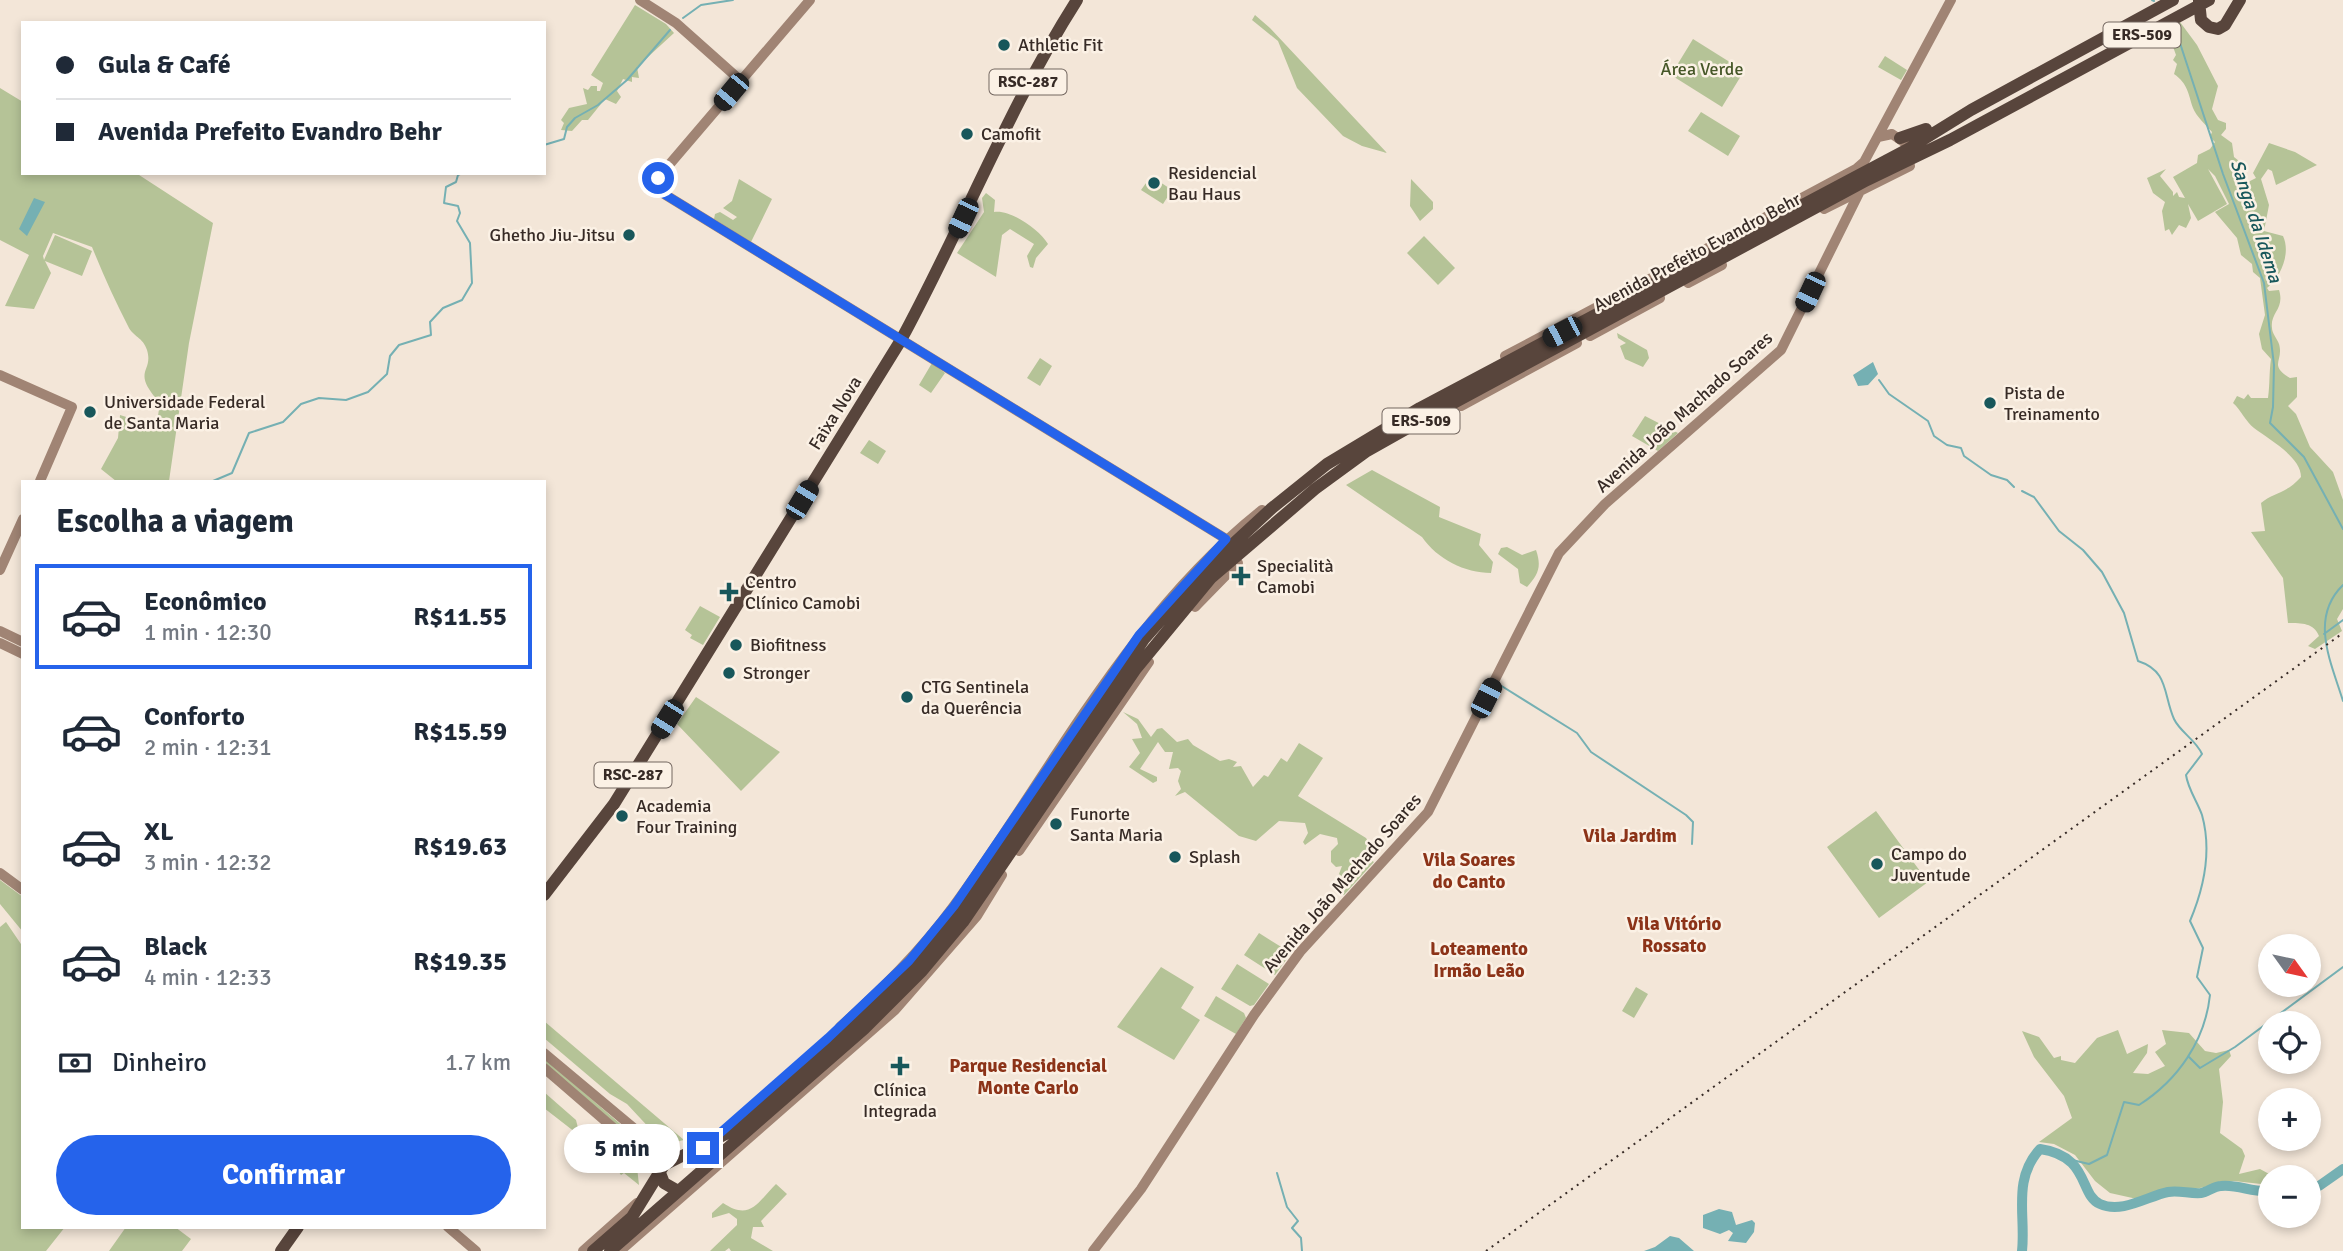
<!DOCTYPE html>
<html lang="pt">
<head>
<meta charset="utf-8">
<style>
  :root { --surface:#fff; --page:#f2f2f3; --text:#1f2937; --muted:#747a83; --line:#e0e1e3; --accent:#2563eb }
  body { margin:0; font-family:Signika,sans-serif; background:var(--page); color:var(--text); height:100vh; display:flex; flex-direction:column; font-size:26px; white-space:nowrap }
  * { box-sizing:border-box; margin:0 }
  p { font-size:23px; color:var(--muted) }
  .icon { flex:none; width:38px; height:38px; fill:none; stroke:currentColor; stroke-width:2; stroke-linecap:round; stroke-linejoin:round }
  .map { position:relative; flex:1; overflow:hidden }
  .panel { position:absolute; left:21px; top:480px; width:525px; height:749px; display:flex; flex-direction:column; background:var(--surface); border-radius:0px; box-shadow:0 4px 10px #0003 }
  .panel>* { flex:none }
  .hud { position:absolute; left:21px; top:21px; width:525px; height:154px; border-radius:0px; box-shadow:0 4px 10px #0003; display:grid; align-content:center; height:154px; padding:0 35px; background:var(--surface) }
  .needle { width:46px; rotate:123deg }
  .tools { position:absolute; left:2258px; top:934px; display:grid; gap:14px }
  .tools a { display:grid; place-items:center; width:63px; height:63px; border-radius:50%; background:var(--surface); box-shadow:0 4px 10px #0003; font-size:35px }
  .end { position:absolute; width:32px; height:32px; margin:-16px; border:9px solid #2563eb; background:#fff; box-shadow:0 0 0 4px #fff }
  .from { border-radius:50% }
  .bubble { position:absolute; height:49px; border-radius:24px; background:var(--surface); box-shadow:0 4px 10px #0003; font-size:23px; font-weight:700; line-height:49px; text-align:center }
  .car { position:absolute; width:21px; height:42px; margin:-21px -10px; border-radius:9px; box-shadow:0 0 5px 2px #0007; background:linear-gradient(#222 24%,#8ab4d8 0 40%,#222 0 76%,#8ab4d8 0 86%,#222 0) }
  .hud b { display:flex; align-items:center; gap:24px; height:66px; font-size:26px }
  .hud b+b { border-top:2px solid var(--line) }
  .hud i { width:18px; height:18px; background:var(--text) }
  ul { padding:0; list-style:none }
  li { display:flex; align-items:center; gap:21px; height:105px; margin:0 14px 10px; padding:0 21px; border:4px solid transparent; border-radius:0px }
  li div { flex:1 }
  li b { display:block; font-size:26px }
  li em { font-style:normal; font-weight:700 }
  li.current { border-color:var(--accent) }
  li>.icon { width:63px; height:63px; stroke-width:1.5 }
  h2 { padding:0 35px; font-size:32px; line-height:84px }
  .pay { display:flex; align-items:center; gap:18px; height:77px; padding:0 35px; font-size:26px }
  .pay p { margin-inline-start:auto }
  .cta { display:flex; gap:14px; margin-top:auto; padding:14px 35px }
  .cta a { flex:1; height:80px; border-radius:42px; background:var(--accent); color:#fff; font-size:28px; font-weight:700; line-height:80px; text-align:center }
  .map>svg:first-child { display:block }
</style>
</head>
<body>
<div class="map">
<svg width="2343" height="1251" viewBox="0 0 2343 1251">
  <rect width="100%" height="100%" fill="#f3e6d8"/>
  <path fill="#b5c397" d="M 635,5 L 666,24 L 674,33 L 637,67 L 639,78 L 632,77 L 632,82 L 623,79 L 617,91 L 621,97 L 616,104 L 605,99 L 588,120 L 582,120 L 572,131 L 561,130 L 564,123 L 561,120 L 569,108 L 587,104 L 583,88 L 588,90 L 591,86 L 597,86 L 597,91 L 600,91 L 603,83 L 591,75 Z
    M 1255,15 L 1270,28 L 1387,153 L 1362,146 L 1343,136 L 1297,88 L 1278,41 L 1252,20 Z
    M 2180,22 L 2197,45 L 2218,86 L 2212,109 L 2218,120 L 2226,123 L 2226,129 L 2221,135 L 2232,143 L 2234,157 L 2239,161 L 2235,177 L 2238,194 L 2243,194 L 2244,184 L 2256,178 L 2253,173 L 2269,143 L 2295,152 L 2317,165 L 2276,185 L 2272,171 L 2268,169 L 2261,179 L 2269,205 L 2264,231 L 2283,236 C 2291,253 2281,277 2267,288 L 2269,291 L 2279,290 C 2285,309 2270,312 2272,328 C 2272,333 2277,339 2279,344 C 2284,361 2268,365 2290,378 L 2297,377 L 2297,397 L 2288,406 L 2296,414 L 2310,447 L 2333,472 L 2343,500 L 2343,609 L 2337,619 L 2342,631 L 2315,649 L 2308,646 L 2319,636 C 2314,623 2302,623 2288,623 L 2283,578 L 2251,532 L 2265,531 L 2261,503 C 2274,492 2286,494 2301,477 C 2301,457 2270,440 2254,428 C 2246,422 2241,410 2233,403 L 2237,396 L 2244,399 L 2248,394 L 2251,398 L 2268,398 C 2270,384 2269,373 2271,359 L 2262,349 L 2259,334 L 2265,315 L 2260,278 L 2253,272 L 2252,264 L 2241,255 L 2237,238 L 2215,212 L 2229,204 L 2215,176 L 2208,169 L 2227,204 L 2198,221 L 2188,204 L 2191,218 L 2186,228 L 2179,225 L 2172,235 L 2169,229 L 2165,231 L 2162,211 L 2165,202 L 2153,193 L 2147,178 L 2166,169 L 2160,176 L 2173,192 L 2173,196 L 2177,192 L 2179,197 L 2185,198 L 2173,177 L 2197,163 L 2198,155 L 2210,149 L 2215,142 L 2210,137 L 2212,132 C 2206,125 2196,116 2193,108 C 2188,93 2188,84 2174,74 L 2177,64 L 2173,60 L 2176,55 L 2172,44 L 2165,39 L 2154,43 L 2150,39 Z
    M 1693,39 L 1744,71 L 1722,107 L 1671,75 Z
    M 1885,56 L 1907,70 L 1901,80 L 1878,67 Z
    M 0,88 L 23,102 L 23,173 L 136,173 L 213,223 L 189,343 L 169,481 L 116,481 L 101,469 L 118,438 L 120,415 L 142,422 L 157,422 L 160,403 C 130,370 154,373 147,350 C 143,337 133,337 128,326 C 115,301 103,274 92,247 L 53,233 L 43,256 L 44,260 L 55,235 L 92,251 L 82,276 L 45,261 L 51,273 L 34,309 L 5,306 L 29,255 L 0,240 Z
    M 1701,112 L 1740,136 L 1728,156 L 1688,131 Z
    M 1151,176 L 1172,190 L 1163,204 L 1141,190 Z
    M 739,179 L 772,199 L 751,242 L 714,219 L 715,214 L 720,212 L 733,220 L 737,217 L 723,208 L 732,201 Z
    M 1411,179 L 1433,202 L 1433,209 L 1420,221 L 1410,206 Z
    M 986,193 L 995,200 L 994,212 C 1010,209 1039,229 1048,244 L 1036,258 L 1033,268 L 1030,267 L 1027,256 L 1034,244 L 1010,229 L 1002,235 L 996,277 L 957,253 L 984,212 L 982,198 Z
    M 1424,236 L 1455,268 L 1438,285 L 1407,253 Z
    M 1617,333 L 1647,350 L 1649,358 L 1643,367 L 1625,359 L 1620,346 L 1626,343 L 1618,338 Z
    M 1040,358 L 1052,366 L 1040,386 L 1027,378 Z
    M 932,363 L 945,373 L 931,393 L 919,385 Z
    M 1645,416 L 1678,433 L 1658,451 L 1632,436 Z
    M 869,440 L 886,451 L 878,464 L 860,453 Z
    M 1372,470 L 1440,507 L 1439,517 L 1481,534 L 1479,545 L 1493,562 L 1491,573 C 1465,573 1437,559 1422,537 L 1346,485 Z
    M 1507,547 L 1522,555 L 1536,550 C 1542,567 1538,575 1527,587 L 1520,583 L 1518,569 L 1498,554 L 1501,548 Z
    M 700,606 L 720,617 L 703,645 L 690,638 L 692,635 L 685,630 Z
    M 696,697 L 780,752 L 741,791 L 677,724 Z
    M 1123,712 L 1138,719 L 1151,737 L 1157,729 L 1162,728 L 1177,742 L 1188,739 L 1193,745 L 1220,761 L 1229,759 L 1237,762 L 1233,767 L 1241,766 L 1253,787 L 1264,775 L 1268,777 L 1281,758 L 1287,762 L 1299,743 L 1323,758 L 1298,796 L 1366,838 L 1369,843 L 1366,857 L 1374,862 L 1344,895 L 1338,895 L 1346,880 L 1339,874 L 1342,866 L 1336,867 L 1331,862 L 1331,851 L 1338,844 L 1337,838 L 1320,834 L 1305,845 L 1303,842 L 1308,833 L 1305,823 L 1279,821 L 1256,841 L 1239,836 L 1185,792 L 1175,796 L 1181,789 L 1178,781 L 1181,771 L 1178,768 L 1169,769 L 1173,752 L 1165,752 L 1158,742 L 1140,769 L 1157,777 L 1157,781 L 1153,783 L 1129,767 L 1140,753 L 1132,739 L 1142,738 L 1137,724 Z
    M 1876,811 L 1928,882 L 1879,918 L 1827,847 Z
    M 0,880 L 23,897 L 23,932 L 0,904 Z
    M 6,922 L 23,947 L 23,1227 L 65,1227 L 46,1251 L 0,1251 L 0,927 Z
    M 1259,933 L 1291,953 L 1275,975 L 1244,955 Z
    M 1237,964 L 1269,984 L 1254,1005 L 1250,1006 L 1221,989 Z
    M 1161,967 L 1194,987 L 1181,1008 L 1200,1020 L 1174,1060 L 1117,1027 Z
    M 1636,987 L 1648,994 L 1634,1018 L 1622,1011 Z
    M 1216,996 L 1244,1013 L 1246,1018 L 1236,1034 L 1204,1016 Z
    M 544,1021 L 684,1140 L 675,1142 L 654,1133 L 627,1104 L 610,1094 L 544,1038 Z
    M 2118,1030 L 2127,1054 L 2148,1044 L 2147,1053 L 2133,1073 L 2148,1074 L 2165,1066 L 2155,1052 L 2166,1044 L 2162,1030 L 2189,1033 L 2205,1051 L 2216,1053 L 2229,1050 L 2231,1056 L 2219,1069 L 2223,1102 L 2220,1133 L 2242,1149 L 2245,1156 L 2239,1174 L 2260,1169 L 2271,1175 L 2261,1184 L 2234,1181 L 2190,1190 L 2164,1190 L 2137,1199 L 2110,1193 L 2095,1181 L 2075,1155 L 2054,1144 L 2039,1142 L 2072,1118 L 2064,1096 L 2034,1057 L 2022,1031 L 2039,1037 L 2054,1058 L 2061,1056 L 2061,1060 L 2075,1063 L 2097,1038 Z
    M 544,1058 L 662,1160 L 660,1162 L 544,1063 Z
    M 544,1092 L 576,1120 L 580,1136 L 544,1108 Z
    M 601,1134 L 633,1161 L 637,1167 L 639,1185 L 624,1173 L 621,1175 L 610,1160 L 606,1162 L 599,1157 L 601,1153 L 591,1145 Z
    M 776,1184 L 787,1194 L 761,1221 L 764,1227 L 753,1227 L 751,1238 L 773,1251 L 731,1251 L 729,1248 L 725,1251 L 710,1251 L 737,1225 L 737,1219 L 729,1213 L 712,1218 L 712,1213 L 723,1203 C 750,1221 757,1203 776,1184 Z
    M 126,1227 L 175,1227 L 191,1239 L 182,1251 L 109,1251 Z"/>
  <path fill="#75b0b3" d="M 34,198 L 45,202 L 27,236 L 19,229 Z
    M 1873,362 L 1878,374 L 1868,385 L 1858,386 L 1853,375 Z
    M 1719,1209 L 1732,1212 L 1736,1225 L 1752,1220 L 1755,1223 L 1754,1232 L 1746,1243 L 1728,1241 L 1733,1233 L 1729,1230 L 1720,1234 L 1703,1228 L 1703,1215 Z
    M 1670,1236 L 1679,1238 L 1694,1251 L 1644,1251 L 1655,1247 Z"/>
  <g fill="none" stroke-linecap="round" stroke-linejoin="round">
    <path stroke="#75b0b3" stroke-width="2" d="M 2152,0 L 2154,1
      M 683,18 L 701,5 L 733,0
      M 2176,31 L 2223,174 L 2264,283 L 2274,365 L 2273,407 L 2270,423 L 2304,457 L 2343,529
      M 544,145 L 564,139 L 567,127 L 575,118 L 598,105 L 627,80 L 670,30
      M 1879,380 L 1889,394 L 1928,421 L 1934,436 L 1947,445 L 1961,448 L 1964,456 L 1991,475 L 2007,480 L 2014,487
      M 213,481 L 232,473 L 249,433 L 283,422 L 301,404 L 319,398 L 346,400 L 368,392 L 387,374 L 390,356 L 399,345 L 431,335 L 430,322 L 443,308 L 462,300 L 472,283 L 470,243 L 457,221 L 460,213 L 458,206 L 444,203 L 446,187 L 456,182 L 458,175 L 462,173
      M 2022,491 L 2034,497 L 2059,531 L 2083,550 L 2102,572 L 2124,613 L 2138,661 C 2169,671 2163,694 2174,719 C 2180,732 2196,740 2202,754 L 2186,775 C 2188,789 2197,801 2202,815 C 2212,851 2204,888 2190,921 L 2203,948 L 2197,977 L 2210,995 C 2205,1041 2178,1080 2139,1105 L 2124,1102 L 2107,1155 L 2089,1164 L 2068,1159
      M 2343,585 C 2309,618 2331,662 2343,701
      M 2324,634 L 2343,620
      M 1500,685 L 1577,733 L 1591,752 L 1686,815 L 1693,822 L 1692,844
      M 2189,1057 L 2200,1068 L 2235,1047 L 2343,967
      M 1277,1173 L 1287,1207 L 1298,1221 L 1292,1228 L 1301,1238 L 1302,1251"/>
    <path stroke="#75b0b3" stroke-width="10" d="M 2308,1187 L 2319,1186 L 2343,1169
      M 2022,1251 C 2026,1215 2012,1180 2040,1149 C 2090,1156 2079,1195 2100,1204 C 2122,1214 2148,1196 2168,1192 C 2179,1190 2190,1194 2201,1193 C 2208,1192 2214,1186 2221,1186 C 2238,1184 2253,1193 2270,1191"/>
    <path stroke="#a08474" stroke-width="10" d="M 640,0 L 676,23 L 740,80
      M 810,0 L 651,186 L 1226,539
      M 1878,137 L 1892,134 L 1905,143
      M 1824,209 L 1910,166
      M 1688,283 L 1722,265
      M 1590,336 L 1660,298
      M 1505,356 L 1856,169 L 1864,162 L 1951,0
      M 0,375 L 72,407 L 40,481
      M 1461,406 L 1577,343
      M 0,570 L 23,519
      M 1195,607 L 1238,563
      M 0,631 L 23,642
      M 0,643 L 23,654
      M 1019,851 L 1149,662
      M 0,873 L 23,890
      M 840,1027 C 881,990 920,952 953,907 C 1052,772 1128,616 1262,510
      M 544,1053 L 672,1160
      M 544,1068 L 647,1157 L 660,1173
      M 448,1227 L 476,1251
      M 583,1251 L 637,1203
      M 620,1251 L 895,1010 L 977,916 L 1002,875
      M 1093,1251 L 1141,1189 L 1254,1015 L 1300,952 L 1428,812 L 1559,553 L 1605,504 L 1781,350 L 1859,193"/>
    <path stroke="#58453c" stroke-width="12" d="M 2199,1 L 2201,20 L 2209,27 L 2218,29 L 2225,25 L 2240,0
      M 1900,138 L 1926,129
      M 544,895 L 614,804 L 901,340 C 962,228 1008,108 1077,0
      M 660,1173 L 664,1183 L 678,1191
      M 281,1251 L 298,1227
      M 593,1251 L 632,1217 L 664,1165 L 728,1133 L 872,1007 L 922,957 L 959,910 L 1144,639 L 1205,570 L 1272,508 L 1327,464 L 1420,408 L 1908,149 L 1971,110 L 2173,0
      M 610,1251 L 864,1029 L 922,971 L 963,922 L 1135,670 L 1211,578 L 1315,489 L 1367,451 L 1422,420 L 1867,180 L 1950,140 L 2209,0"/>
    <path stroke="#372b26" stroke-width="2" stroke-dasharray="2 5" stroke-linecap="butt" d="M 1486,1251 L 2343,633"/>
  </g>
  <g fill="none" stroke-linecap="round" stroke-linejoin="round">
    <path stroke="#2563eb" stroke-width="9" d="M 658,178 L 651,186 L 1226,539 L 1139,635 L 954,906 L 909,961 L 828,1038 L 703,1148"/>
  </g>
  <g fill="#18575b" stroke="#fbf1e5" stroke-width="2.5">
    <circle cx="1004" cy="45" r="7"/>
    <circle cx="967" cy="134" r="7"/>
    <circle cx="1154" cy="183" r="7"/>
    <circle cx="629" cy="235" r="7"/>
    <circle cx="1990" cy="403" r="7"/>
    <circle cx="90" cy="412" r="7"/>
    <path d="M1237.5 565.5h7v7h7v7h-7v7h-7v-7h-7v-7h7z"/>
    <path d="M725.5 581.5h7v7h7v7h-7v7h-7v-7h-7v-7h7z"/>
    <circle cx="736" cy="645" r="7"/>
    <circle cx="729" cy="673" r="7"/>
    <circle cx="907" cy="697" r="7"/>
    <circle cx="622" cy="816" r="7"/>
    <circle cx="1056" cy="824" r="7"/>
    <circle cx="1175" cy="857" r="7"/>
    <circle cx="1877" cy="864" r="7"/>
    <path d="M896.5 1055.5h7v7h7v7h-7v7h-7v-7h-7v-7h7z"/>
  </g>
  <g text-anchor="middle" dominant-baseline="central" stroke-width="5" stroke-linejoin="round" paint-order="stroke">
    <g fill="#fbf1e5" stroke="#72665f" stroke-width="2">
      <rect x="2103.5" y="22.5" width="77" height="25" rx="5"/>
      <rect x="989.5" y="69.5" width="77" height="25" rx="5"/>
      <rect x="1382.5" y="408.5" width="77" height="25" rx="5"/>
      <rect x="594.5" y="762.5" width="77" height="25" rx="5"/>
    </g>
    <g font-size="16" font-weight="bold" fill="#372b26">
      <text x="2142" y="35">ERS-509</text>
      <text x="1028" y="82">RSC-287</text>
      <text x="1421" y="421">ERS-509</text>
      <text x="633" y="775">RSC-287</text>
    </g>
    <g font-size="18" fill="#372b26" stroke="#fbf1e5" text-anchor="start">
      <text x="1018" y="45">Athletic Fit</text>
      <text x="981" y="134">Camofit</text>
      <text x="1168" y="173">Residencial<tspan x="1168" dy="21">Bau Haus</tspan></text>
      <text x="615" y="235" text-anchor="end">Ghetho Jiu-Jitsu</text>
      <text x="2004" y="393">Pista de<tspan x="2004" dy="21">Treinamento</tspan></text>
      <text x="104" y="402">Universidade Federal<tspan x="104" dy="21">de Santa Maria</tspan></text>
      <text x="1257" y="566">Specialità<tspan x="1257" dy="21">Camobi</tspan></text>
      <text x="745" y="582">Centro<tspan x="745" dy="21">Clínico Camobi</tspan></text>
      <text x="750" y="645">Biofitness</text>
      <text x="743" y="673">Stronger</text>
      <text x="921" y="687">CTG Sentinela<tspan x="921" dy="21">da Querência</tspan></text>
      <text x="636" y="806">Academia<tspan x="636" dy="21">Four Training</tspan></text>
      <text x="1070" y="814">Funorte<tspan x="1070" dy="21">Santa Maria</tspan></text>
      <text x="1891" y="854">Campo do<tspan x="1891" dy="21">Juventude</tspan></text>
      <text x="1189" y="857">Splash</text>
      <text x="900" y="1090" text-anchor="middle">Clínica<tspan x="900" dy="21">Integrada</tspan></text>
    </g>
    <g font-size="18" fill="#465728" stroke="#fbf1e5">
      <text x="1702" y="69">Área Verde</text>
    </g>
    <g font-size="18" fill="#372b26" stroke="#fbf1e5">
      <text transform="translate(1697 252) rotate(-28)">Avenida Prefeito Evandro Behr</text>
      <text transform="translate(1684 412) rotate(-42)">Avenida João Machado Soares</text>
      <text transform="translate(835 413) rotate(-58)">Faixa Nova</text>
      <text transform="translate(1342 883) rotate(-49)">Avenida João Machado Soares</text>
    </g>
    <g font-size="19" font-style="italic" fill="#18575b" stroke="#fbf1e5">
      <text transform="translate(2256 221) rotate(72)">Sanga da Idema</text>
    </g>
    <g font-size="19" font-weight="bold" fill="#8c3318" stroke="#fbf1e5">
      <text x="1630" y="836">Vila Jardim</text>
      <text x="1469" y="860">Vila Soares<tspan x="1469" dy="22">do Canto</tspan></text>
      <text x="1674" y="924">Vila Vitório<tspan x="1674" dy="22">Rossato</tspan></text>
      <text x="1479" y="949">Loteamento<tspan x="1479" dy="22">Irmão Leão</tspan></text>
      <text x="1028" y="1066">Parque Residencial<tspan x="1028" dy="22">Monte Carlo</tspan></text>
    </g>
  </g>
</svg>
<div class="tools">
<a><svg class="needle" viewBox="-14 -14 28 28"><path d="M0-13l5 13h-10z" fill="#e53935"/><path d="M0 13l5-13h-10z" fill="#747a83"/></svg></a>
<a><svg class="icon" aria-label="locate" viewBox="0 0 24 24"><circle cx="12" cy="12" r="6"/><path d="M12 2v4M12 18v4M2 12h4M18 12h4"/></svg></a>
<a>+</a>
<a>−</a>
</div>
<i class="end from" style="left:658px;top:178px"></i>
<i class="end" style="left:703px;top:1148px"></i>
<div class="bubble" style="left:564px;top:1124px;width:116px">5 min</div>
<i class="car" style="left:731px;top:92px;rotate:220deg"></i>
<i class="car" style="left:963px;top:218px;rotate:205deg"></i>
<i class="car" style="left:1810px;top:292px;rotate:205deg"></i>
<i class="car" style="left:1562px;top:332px;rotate:243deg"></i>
<i class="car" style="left:802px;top:500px;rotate:31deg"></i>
<i class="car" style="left:1486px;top:698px;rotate:27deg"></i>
<i class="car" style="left:667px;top:719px;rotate:212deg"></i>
<div class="hud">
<b><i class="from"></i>Gula &amp; Café</b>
<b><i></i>Avenida Prefeito Evandro Behr</b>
</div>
<section class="panel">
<h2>Escolha a viagem</h2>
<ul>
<li class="current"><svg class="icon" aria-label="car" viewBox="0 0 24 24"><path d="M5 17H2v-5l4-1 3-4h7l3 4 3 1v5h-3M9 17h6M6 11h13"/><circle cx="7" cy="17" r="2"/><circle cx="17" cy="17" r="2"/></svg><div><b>Econômico</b><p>1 min · 12:30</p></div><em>R$11.55</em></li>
<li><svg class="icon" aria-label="car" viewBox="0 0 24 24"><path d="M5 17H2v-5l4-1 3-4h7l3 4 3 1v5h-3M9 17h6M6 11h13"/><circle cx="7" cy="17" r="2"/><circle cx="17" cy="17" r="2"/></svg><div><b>Conforto</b><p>2 min · 12:31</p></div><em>R$15.59</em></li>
<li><svg class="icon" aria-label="car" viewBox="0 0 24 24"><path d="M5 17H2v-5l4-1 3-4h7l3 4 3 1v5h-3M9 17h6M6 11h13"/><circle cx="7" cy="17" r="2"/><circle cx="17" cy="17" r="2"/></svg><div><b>XL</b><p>3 min · 12:32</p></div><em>R$19.63</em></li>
<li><svg class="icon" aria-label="car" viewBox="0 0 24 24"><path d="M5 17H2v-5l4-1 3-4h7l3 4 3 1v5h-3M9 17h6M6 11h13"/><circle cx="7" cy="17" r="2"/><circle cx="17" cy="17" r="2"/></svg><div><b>Black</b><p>4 min · 12:33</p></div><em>R$19.35</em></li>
</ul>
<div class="pay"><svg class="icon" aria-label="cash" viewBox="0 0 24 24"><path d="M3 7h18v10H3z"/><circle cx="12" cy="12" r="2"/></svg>Dinheiro<p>1.7 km</p></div>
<div class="cta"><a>Confirmar</a></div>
</section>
</div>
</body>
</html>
